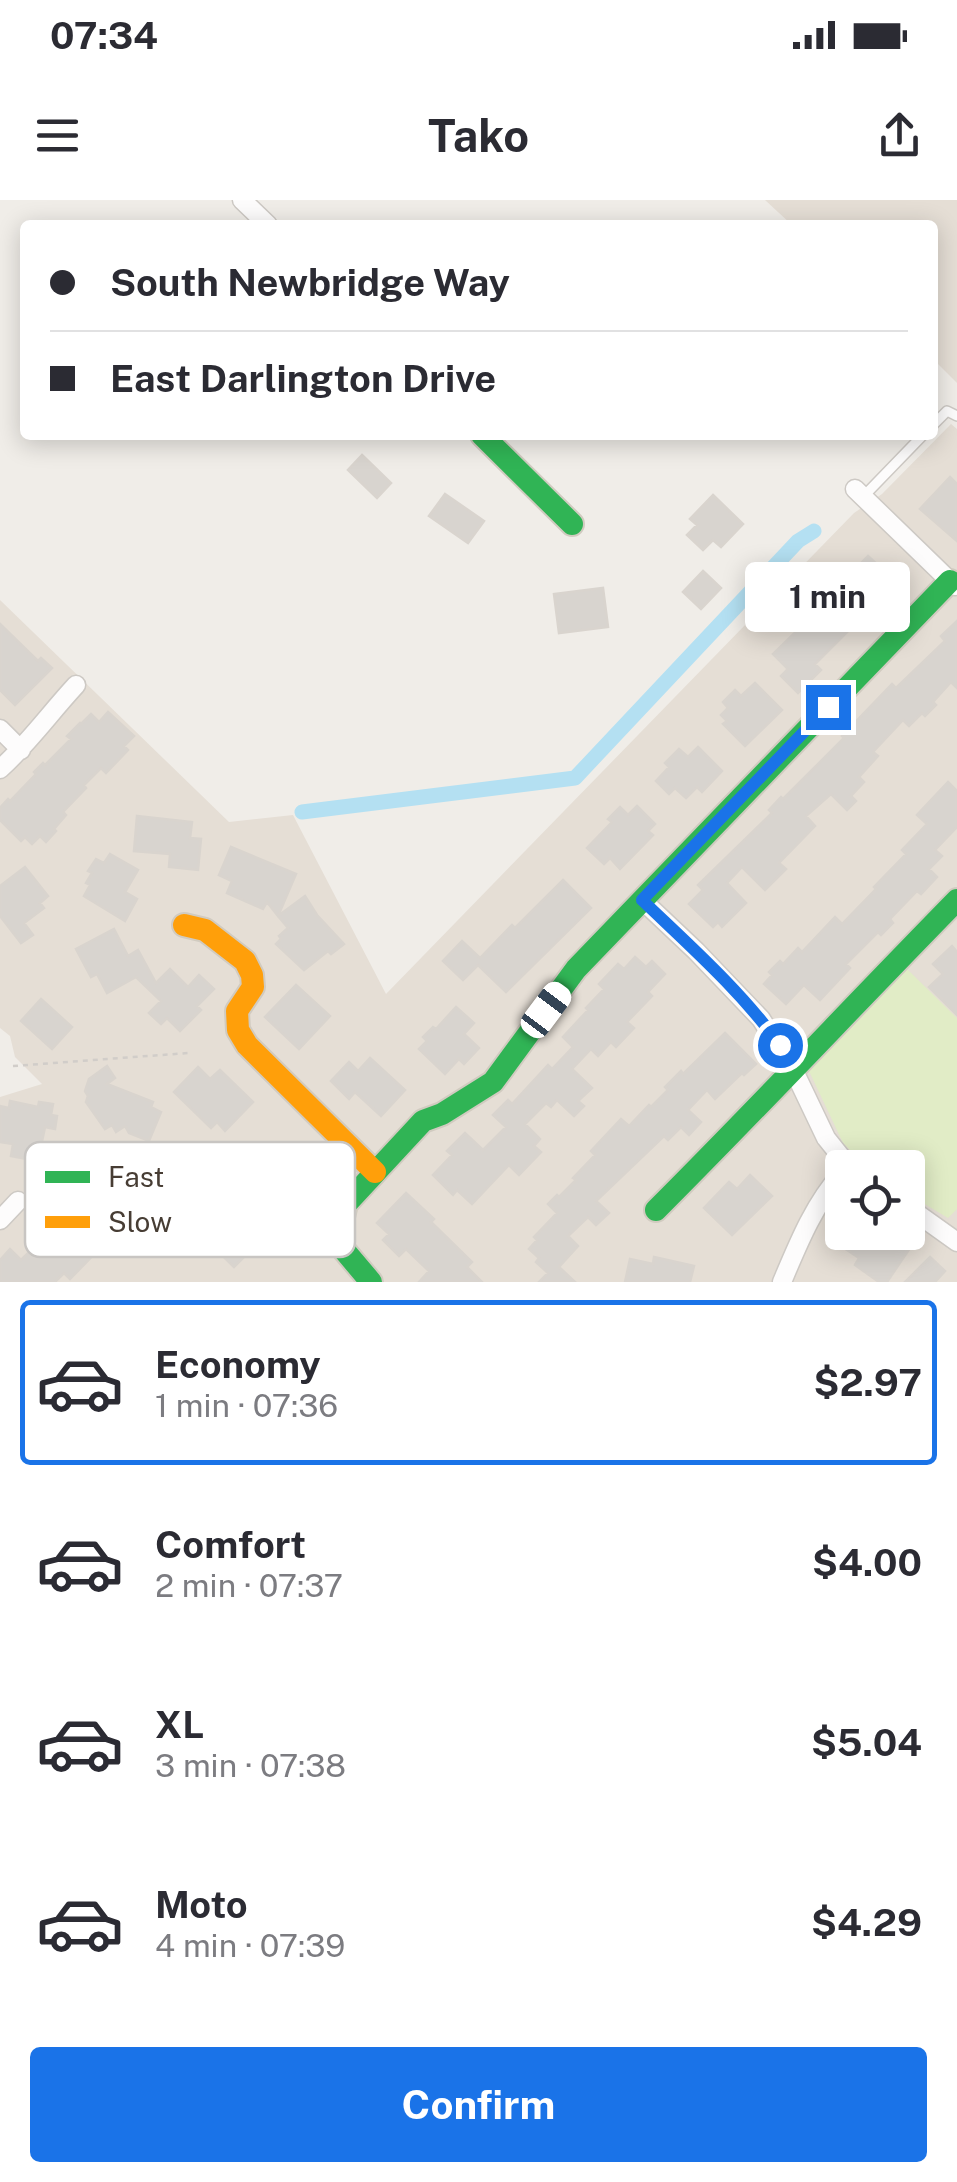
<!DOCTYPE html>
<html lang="en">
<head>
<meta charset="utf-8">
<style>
  :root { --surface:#fff; --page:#f2f2f3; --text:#2b2b33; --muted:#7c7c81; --line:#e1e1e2; --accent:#1a73e8 }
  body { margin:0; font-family:"Public Sans",sans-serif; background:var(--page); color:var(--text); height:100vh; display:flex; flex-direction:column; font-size:38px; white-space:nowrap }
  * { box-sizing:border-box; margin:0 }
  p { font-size:32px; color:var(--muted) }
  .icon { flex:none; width:55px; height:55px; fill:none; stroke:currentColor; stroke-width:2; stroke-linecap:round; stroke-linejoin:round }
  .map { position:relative; height:1082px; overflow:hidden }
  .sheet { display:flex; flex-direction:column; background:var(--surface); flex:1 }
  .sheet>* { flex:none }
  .guide { position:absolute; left:20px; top:20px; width:918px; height:220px; border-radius:10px; box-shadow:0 5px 25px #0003; display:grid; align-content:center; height:220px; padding:0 30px; background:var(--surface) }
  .buttons { position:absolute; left:825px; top:950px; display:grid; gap:20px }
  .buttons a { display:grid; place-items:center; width:100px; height:100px; border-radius:10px; background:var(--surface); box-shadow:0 5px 25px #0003; font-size:50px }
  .end { position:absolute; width:45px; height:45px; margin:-22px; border:12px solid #1a73e8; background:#fff; box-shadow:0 0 0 5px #fff }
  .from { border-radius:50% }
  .bubble { position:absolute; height:70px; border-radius:10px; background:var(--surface); box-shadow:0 5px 25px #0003; font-size:32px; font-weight:700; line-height:70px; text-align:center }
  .car { position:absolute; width:30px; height:60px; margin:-30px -15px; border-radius:12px; box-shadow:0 0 8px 2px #0007; background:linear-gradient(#fff 24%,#345 0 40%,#fff 0 76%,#345 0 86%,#fff 0) }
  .guide b { display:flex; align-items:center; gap:35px; height:95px; font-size:38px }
  .guide b+b { border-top:2px solid var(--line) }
  .guide i { width:25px; height:25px; background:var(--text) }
  ul { padding:18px 0 0; list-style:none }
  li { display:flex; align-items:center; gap:30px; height:165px; margin:0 20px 15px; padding:0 10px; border:5px solid transparent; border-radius:10px }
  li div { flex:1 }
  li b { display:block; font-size:38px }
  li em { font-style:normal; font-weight:700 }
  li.selected { border-color:var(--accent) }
  li>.icon { width:90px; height:90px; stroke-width:1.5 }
  .action { display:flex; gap:20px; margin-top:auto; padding:20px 30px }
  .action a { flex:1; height:115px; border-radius:10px; background:var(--accent); color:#fff; font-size:40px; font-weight:700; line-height:115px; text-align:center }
  .status { display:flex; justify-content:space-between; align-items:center; height:70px; padding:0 50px; background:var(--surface); direction:ltr }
  .status svg { height:28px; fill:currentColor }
  header { display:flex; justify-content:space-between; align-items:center; height:130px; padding:0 30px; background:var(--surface); font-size:45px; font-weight:700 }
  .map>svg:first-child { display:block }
</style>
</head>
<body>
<div class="status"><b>07:34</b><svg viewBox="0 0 49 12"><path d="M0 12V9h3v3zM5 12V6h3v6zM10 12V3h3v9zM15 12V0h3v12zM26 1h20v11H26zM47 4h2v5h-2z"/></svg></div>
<header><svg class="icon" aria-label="menu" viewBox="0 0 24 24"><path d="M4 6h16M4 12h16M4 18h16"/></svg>Tako<svg class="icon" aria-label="share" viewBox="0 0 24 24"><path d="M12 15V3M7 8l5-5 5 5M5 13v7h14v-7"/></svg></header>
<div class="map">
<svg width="957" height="1082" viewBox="0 0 957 1082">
  <rect width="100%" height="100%" fill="#f0ede8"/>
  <path fill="#e5ded5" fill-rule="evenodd" d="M 765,0 L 957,0 L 957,183 L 933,159 L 932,25 L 792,25 Z
    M 951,224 L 957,229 L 957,1082 L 0,1082 L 0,897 L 42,884 L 15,857 L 10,836 L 0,828 L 0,400 L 229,622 L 293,615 L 386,794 L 854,313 L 882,294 ZM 842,968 L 908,968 L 908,1032 L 842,1032 Z"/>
  <path fill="#e1ecc6" d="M 907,769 L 957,818 L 957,1009 L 948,1018 L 908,994 L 908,968 L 867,967 L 843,943 L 809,871 Z"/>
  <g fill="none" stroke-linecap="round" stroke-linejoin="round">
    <path stroke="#b4e0f2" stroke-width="15" d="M 302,612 L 575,578 L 798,341 L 814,331"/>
  </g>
  <path fill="#d8d4cf" stroke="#d9d4ce" stroke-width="2.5" d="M 362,255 L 391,283 L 377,298 L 348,270 Z
    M 950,277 L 957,284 L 957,341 L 920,309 Z
    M 445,294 L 484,321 L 468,343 L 429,316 Z
    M 713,295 L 743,324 L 721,347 L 713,340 L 703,350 L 687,335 L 697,325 L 690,319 Z
    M 868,356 L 895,381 L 878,398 L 886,405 L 867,424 L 861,418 L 815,464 L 821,470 L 798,493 L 781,476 L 788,469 L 773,454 L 806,422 L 804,420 L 813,411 L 818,416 L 844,389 L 840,385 Z
    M 703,371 L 721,388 L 701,409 L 683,392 Z
    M 603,388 L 608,427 L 559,433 L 554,394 Z
    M 957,421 L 957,488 L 951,482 L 933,502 L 936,505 L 925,516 L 922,513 L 909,526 L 903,520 L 873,552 L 878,556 L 859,577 L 864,582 L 851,596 L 856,601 L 847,610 L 831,594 L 806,616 L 815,626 L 779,663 L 786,669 L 765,690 L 742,667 L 727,683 L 746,703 L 722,727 L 718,722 L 713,727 L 689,704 L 703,690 L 698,685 L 772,613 L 769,610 L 781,597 L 783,599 L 844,538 L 842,536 L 892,484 L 896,488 L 945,441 L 941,436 Z
    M 0,424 L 38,461 L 41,458 L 52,468 L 15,505 L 0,490 Z
    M 755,483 L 782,510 L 745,546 L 723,524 L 727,521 L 721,515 L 728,508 L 723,502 L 735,490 L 741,496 Z
    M 108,512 L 134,536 L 124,546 L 128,550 L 106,573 L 101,568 L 84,585 L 86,588 L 63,612 L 66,615 L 54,629 L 56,631 L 46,642 L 40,636 L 32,644 L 25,637 L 21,641 L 0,620 L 0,608 L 8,599 L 10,601 L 36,574 L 34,572 L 43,563 L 45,565 L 71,539 L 67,536 L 80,523 L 81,524 L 91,514 L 99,522 Z
    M 698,547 L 722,571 L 702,592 L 697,587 L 686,598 L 675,588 L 669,594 L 656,581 L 669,567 L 665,563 L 679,549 L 688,557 Z
    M 948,582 L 957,591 L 957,627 L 935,650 L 942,656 L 929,669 L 937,677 L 921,694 L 917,691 L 890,719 L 893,723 L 881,735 L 878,732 L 846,764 L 850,768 L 820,800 L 804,785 L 786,804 L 764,784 L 772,775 L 769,772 L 780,761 L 783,764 L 798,748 L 802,752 L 835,717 L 842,724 L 876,689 L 874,687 L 906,654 L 902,650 L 927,624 L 917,615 Z
    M 637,606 L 655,624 L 648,631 L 653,635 L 620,669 L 610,658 L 604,664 L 587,648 L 612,622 L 608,619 L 620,607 L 628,615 Z
    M 137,616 L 192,622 L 190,638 L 201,639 L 198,670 L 169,667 L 170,654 L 134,651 Z
    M 231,647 L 296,674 L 278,716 L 267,702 L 263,709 L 227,693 L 232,681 L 219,675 Z
    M 110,654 L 138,670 L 125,692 L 137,699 L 125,721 L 84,696 L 90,685 L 86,683 L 92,673 L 88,671 L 96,659 L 104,663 Z
    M 25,667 L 48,696 L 40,703 L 44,708 L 24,723 L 33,735 L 21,743 L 0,716 L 0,686 Z
    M 563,680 L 591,708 L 506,792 L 478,765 L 463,780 L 443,761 L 462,741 L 480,758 L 512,725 L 515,728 Z
    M 305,696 L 317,715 L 344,744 L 331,754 L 328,751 L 304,770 L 276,744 L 281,739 L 279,736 L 288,728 L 278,716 Z
    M 114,729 L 128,756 L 138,750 L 156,783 L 170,769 L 188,787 L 199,775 L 214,789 L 197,806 L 201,810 L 180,831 L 167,818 L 161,824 L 149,813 L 161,801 L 136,777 L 107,793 L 97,774 L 91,777 L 76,749 Z
    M 952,746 L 957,752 L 957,815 L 929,787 L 943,774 L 933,764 Z
    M 635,757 L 646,767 L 652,761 L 665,774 L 648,792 L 652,796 L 627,822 L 634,828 L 616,847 L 611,842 L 598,856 L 591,849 L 572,869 L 592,888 L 578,901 L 584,906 L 574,916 L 557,900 L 551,907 L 546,903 L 525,924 L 540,939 L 534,946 L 541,952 L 519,975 L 509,965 L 472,1004 L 457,990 L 453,995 L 433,975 L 452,955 L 447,951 L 465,933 L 483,950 L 506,927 L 493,915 L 508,900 L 512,904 L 548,865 L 552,869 L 573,847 L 563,837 L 588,810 L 586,808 L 604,789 L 599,784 L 618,764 L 624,769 Z
    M 296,785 L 330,816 L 299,849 L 265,817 Z
    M 41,799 L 72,827 L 52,849 L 21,821 Z
    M 456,807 L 474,823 L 464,834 L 479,848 L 464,864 L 459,859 L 445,874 L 419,849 L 427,841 L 423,837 L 433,827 L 436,829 Z
    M 725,833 L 756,864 L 744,875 L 742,873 L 715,899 L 707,890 L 688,910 L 701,922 L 689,935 L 681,927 L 668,940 L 664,936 L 596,1001 L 609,1013 L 596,1025 L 588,1017 L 568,1036 L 578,1046 L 559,1067 L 575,1082 L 539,1082 L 548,1073 L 536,1062 L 539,1058 L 529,1049 L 537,1040 L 534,1037 L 557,1013 L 548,1004 L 557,995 L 559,997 L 576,980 L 573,978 L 595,955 L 591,951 L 621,919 L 629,926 L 649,905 L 651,907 L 668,890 L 665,887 L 681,871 L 683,874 Z
    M 370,858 L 405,890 L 381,916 L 355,892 L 349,899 L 331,881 L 349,862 L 358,871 Z
    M 107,866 L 115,878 L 107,884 L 153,902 L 151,907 L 161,912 L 149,941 L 129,933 L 125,926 L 116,932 L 112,925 L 105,929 L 86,902 L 88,896 L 85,891 L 89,879 Z
    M 198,867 L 210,879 L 220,870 L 253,902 L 225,931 L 217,922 L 211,928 L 174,892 Z
    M 10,901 L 38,907 L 39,902 L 53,904 L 51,915 L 57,916 L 55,929 L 45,927 L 39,956 L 28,954 L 27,959 L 11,956 L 13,944 L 0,942 L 0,906 L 9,908 Z
    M 750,975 L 772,996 L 732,1035 L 704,1008 L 729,982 L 737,989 Z
    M 231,986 L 258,1013 L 232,1039 L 247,1054 L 234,1067 L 192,1026 Z
    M 406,993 L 434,1019 L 431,1022 L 472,1062 L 467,1067 L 482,1082 L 419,1082 L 429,1071 L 406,1049 L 399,1056 L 383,1040 L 389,1034 L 377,1023 Z
    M 79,1012 L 108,1040 L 70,1079 L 64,1073 L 55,1082 L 0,1082 L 0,1060 L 10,1049 L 21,1060 L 61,1021 L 66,1026 Z
    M 846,1032 L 893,1032 L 912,1045 L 887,1082 L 879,1082 L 855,1065 L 859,1058 L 838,1044 Z
    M 654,1057 L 694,1066 L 690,1082 L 625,1082 L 630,1059 L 653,1064 Z
    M 930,1057 L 945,1071 L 935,1082 L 905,1082 Z"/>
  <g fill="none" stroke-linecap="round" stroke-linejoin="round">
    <defs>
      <path id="lane" d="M 932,226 L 947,211 L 957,216
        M 863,297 L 923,235"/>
      <path id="street" d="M 242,0 L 268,25
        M 855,289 L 955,386
        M 0,529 L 21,550
        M 0,569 C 28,544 50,513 76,485
        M 642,700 L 696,751 L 761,819 L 794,871 L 826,938 L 850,968
        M 908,1007 L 957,1042
        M 0,1020 L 18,1001
        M 782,1082 C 798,1044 814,1004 842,973"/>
      <path id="fast" d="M 482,235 L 572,324
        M 656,1010 C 758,908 856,803 957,700
        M 371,1082 L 344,1050 L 340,1030 L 346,1004 L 423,921 L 442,914 L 493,882 L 576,769 L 950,381"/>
      <path id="slow" d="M 184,725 L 205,730 L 245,761 L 252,775 L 253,787 L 237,811 L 238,830 L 247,845 L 375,972"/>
    </defs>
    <use href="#lane" stroke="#cdc9c4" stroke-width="12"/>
    <use href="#street" stroke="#cdc9c4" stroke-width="21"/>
    <use href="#fast" stroke="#d1cbc0" stroke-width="26"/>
    <use href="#slow" stroke="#d1cbc0" stroke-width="26"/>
    <path stroke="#d1cdc9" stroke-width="2.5" stroke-dasharray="5 5" stroke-linecap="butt" d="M 13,866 L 188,853"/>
    <use href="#lane" stroke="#fdfcfc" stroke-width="9"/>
    <use href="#street" stroke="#fdfcfc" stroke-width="18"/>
    <use href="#fast" stroke="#30b455" stroke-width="22"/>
    <use href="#slow" stroke="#ff9f0a" stroke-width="22"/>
  </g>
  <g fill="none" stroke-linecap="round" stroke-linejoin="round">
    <path stroke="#1a73e8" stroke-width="12" d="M 780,845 C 741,791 690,746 642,700 L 828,507"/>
  </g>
  <rect x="25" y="942" width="330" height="115" rx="15" fill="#fff" stroke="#c8c5c2" stroke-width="2.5"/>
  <rect x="45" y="971" width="45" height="12" fill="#30b455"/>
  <rect x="45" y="1016" width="45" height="12" fill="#ff9f0a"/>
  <g font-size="28" fill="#473d34">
    <text x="108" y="987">Fast</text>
    <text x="108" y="1032">Slow</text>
  </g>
</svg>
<div class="buttons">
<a><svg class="icon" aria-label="locate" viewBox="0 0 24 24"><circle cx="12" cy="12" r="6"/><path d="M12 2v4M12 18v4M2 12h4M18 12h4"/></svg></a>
</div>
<i class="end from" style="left:780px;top:845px"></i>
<i class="end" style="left:828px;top:507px"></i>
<div class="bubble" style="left:745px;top:362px;width:165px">1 min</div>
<i class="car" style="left:546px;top:810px;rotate:37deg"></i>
<div class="guide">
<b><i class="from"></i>South Newbridge Way</b>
<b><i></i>East Darlington Drive</b>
</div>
</div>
<section class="sheet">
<ul>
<li class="selected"><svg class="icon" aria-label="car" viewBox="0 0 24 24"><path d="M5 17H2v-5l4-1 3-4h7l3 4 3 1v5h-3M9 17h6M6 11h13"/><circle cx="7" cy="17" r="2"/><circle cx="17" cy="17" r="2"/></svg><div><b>Economy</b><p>1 min · 07:36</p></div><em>$2.97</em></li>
<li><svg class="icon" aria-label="car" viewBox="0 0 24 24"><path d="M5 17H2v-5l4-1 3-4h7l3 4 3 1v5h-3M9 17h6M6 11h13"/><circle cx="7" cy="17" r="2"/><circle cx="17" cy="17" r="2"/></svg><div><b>Comfort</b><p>2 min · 07:37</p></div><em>$4.00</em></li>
<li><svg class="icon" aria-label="car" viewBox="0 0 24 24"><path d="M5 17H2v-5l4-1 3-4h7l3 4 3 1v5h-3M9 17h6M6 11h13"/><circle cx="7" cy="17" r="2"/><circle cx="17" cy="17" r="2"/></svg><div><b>XL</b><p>3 min · 07:38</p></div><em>$5.04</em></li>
<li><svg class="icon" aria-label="car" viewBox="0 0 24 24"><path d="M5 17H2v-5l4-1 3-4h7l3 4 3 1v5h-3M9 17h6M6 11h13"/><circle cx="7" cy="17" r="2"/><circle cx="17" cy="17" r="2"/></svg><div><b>Moto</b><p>4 min · 07:39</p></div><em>$4.29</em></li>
</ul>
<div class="action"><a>Confirm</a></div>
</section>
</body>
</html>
